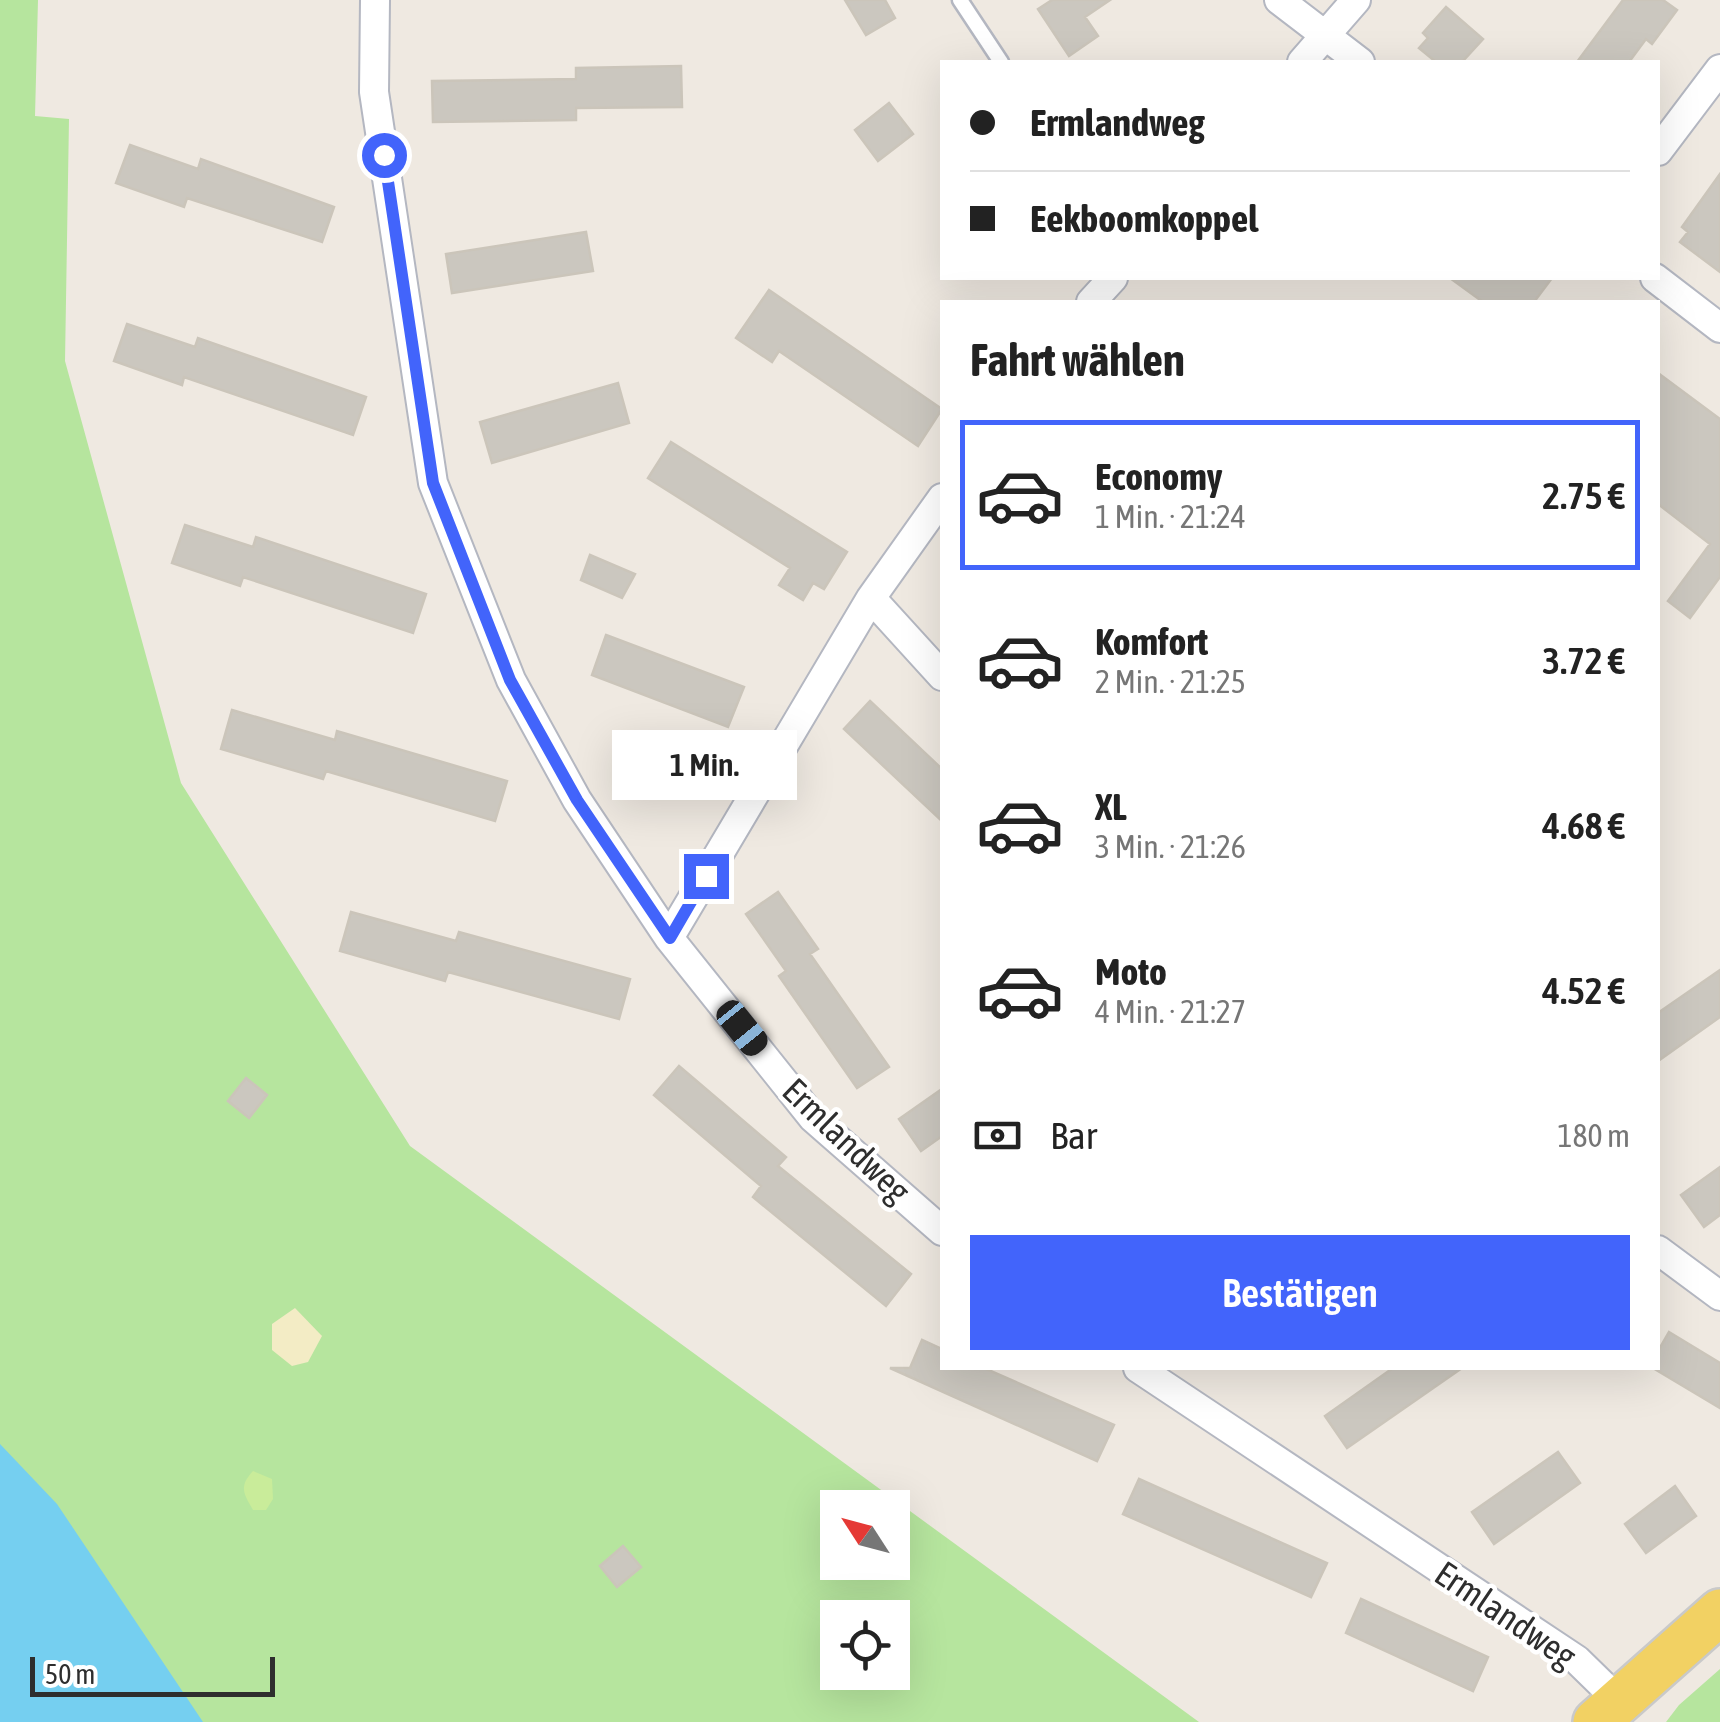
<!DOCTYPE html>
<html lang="de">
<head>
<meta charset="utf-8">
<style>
  :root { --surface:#fff; --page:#f6f6f6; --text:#222; --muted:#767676; --line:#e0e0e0; --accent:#4264fb }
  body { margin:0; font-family:"Asap Condensed",sans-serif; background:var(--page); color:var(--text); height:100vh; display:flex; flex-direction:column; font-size:38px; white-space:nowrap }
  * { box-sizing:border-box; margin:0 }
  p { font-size:32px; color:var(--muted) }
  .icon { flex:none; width:55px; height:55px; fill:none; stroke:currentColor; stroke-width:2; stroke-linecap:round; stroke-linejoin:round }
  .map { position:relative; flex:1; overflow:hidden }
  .panel { position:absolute; left:940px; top:300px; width:720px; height:1070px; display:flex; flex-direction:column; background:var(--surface); border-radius:0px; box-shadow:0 10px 40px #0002 }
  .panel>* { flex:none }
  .banner { position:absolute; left:940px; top:60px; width:720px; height:220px; border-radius:0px; box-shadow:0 10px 40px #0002; display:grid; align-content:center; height:220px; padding:0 30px; background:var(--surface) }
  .needle { width:65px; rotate:306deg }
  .buttons { position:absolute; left:820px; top:1490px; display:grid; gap:20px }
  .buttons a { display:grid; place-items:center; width:90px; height:90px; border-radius:0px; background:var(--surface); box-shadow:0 10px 40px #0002; font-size:50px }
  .scale { position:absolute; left:30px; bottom:25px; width:245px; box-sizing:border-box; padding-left:10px; border:5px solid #2e2e2e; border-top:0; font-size:28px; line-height:35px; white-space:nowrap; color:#2e2e2e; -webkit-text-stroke:8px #fff; paint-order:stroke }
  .end { position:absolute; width:45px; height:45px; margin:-22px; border:12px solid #4264fb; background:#fff; box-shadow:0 0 0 5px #fff }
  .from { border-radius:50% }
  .bubble { position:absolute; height:70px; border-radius:0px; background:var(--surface); box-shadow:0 10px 40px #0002; font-size:32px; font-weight:600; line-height:70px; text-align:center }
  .car { position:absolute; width:30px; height:60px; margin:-30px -15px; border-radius:12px; box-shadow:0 0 8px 2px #0007; background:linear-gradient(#222 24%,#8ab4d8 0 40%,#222 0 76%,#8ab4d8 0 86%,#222 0) }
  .banner b { display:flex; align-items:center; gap:35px; height:95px; font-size:38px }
  .banner b+b { border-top:2px solid var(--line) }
  .banner i { width:25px; height:25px; background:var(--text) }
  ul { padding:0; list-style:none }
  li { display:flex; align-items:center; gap:30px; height:150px; margin:0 20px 15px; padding:0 10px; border:5px solid transparent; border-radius:0px }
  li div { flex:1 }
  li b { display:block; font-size:38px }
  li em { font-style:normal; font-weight:600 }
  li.current { border-color:var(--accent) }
  li>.icon { width:90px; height:90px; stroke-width:1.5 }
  h2 { padding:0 30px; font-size:45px; line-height:120px }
  .pay { display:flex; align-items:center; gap:25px; height:110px; padding:0 30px; font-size:38px }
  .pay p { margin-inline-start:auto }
  .button { display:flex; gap:20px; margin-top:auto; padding:20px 30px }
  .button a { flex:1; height:115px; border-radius:0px; background:var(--accent); color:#fff; font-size:40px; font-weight:600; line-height:115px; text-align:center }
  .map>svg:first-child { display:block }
</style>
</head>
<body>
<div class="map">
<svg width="1720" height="1722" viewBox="0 0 1720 1722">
  <rect width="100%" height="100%" fill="#efe9e1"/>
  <path fill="#b6e59e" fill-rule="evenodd" d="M 0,0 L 38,0 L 35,116 L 69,119 L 65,361 L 181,783 L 410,1146 L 1199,1722 L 0,1722 ZM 838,1508 L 892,1508 L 892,1562 L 838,1562 ZM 838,1618 L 892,1618 L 892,1672 L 838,1672 Z
    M 1720,1669 L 1720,1722 L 1666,1722 L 1679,1705 Z"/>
  <path fill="#f3ecc5" d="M 295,1308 L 322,1336 L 308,1362 L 292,1366 L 272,1350 L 272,1324 Z"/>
  <path fill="#c9ec9a" d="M 253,1471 L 272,1479 L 273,1499 L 266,1510 L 253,1510 C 243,1493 239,1486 253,1471 Z"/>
  <path fill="#75cff0" d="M 0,1444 L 57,1504 L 203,1722 L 0,1722 Z"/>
  <path fill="#cbc7bf" stroke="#cbc5ba" stroke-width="2.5" d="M 845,0 L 885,0 L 895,18 L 866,35 Z
    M 1052,0 L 1110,0 L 1085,17 L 1098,36 L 1069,56 L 1038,9 Z
    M 1623,0 L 1663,0 L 1677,10 L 1652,44 L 1646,39 L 1629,62 L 1577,62 Z
    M 1446,7 L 1483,39 L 1462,62 L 1436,62 L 1419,48 L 1428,38 L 1423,33 Z
    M 681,66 L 682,107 L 576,108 L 576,120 L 433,122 L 432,81 L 576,79 L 576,68 Z
    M 889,103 L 913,134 L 878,161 L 855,130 Z
    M 130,145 L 198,169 L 201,159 L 334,207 L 322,242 L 187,198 L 184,207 L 116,183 Z
    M 1720,174 L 1720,272 L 1680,242 L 1688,232 L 1682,227 Z
    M 586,232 L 593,271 L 452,293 L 446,254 Z
    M 1450,278 L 1552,278 L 1534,302 L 1483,302 Z
    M 769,290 L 942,409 L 918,446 L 779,351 L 772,362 L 736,338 Z
    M 127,324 L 195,347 L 198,338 L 366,397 L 353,435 L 184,377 L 182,385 L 114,361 Z
    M 1658,373 L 1720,419 L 1720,577 L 1690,618 L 1668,601 L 1710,544 L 1658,504 Z
    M 618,383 L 629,423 L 492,463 L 480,422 Z
    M 671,442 L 847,552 L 824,589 L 813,583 L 803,600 L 779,585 L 790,568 L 648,478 Z
    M 185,525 L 253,547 L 256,537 L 426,594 L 413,633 L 243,577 L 240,586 L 172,563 Z
    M 590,555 L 635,574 L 622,598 L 581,580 Z
    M 606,635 L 744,687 L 728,727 L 592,675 Z
    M 870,701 L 942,769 L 942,821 L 844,729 Z
    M 232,710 L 335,740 L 337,731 L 507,781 L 495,821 L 326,771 L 323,779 L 221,749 Z
    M 778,892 L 818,949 L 810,954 L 889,1067 L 857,1088 L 779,976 L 786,971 L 746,914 Z
    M 351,912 L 456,941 L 459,932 L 630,979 L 619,1019 L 448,972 L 445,981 L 340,951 Z
    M 1720,970 L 1720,1017 L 1658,1061 L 1658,1013 Z
    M 679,1066 L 786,1157 L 778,1166 L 911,1274 L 886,1306 L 753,1197 L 761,1186 L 654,1095 Z
    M 246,1078 L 267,1095 L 249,1118 L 228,1101 Z
    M 942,1089 L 942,1136 L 921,1151 L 899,1119 Z
    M 1720,1167 L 1720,1215 L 1704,1227 L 1681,1195 Z
    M 1669,1332 L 1720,1363 L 1720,1408 L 1653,1368 L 1658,1368 L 1658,1351 Z
    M 922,1340 L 942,1349 L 942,1368 L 984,1368 L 1114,1425 L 1097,1461 L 890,1368 L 910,1368 Z
    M 1393,1368 L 1462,1368 L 1347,1448 L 1325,1416 Z
    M 1558,1452 L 1580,1483 L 1494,1544 L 1472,1512 Z
    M 1139,1479 L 1327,1563 L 1311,1597 L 1123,1514 Z
    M 1675,1486 L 1696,1516 L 1646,1553 L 1625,1524 Z
    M 623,1546 L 641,1567 L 617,1587 L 600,1566 Z
    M 1361,1599 L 1488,1657 L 1473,1691 L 1346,1633 Z"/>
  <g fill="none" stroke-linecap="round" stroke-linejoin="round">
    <defs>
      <path id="lane" d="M 960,0 L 1001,62"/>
      <path id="street" d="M 375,0 L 374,92 L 433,483 L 511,680 L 577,800 L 669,938 L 813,1118 L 942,1231
        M 1279,0 L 1360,62
        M 1302,62 L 1356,0
        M 1658,151 L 1720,69
        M 1655,278 L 1720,328
        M 1091,302 L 1113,278
        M 871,598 L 942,676
        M 669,938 L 871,598 L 942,498
        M 1658,1250 L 1720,1296
        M 1138,1368 L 1577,1660 L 1619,1701"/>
      <path id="primary" d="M 1596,1722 L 1720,1612"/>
    </defs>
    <use href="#lane" stroke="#b4b7c1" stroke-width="19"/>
    <use href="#street" stroke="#b4b7c1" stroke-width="32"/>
    <use href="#primary" stroke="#c9c9c9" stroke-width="50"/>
    <use href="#lane" stroke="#fff" stroke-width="14"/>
    <use href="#street" stroke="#fff" stroke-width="28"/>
    <use href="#primary" stroke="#f2d163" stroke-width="45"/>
  </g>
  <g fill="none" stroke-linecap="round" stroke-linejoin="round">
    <path stroke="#4264fb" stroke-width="12" d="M 384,155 L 433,483 L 510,680 L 577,800 L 670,938 L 706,876"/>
  </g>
  <g text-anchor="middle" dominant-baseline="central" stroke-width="9" stroke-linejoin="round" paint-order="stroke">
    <g font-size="35" fill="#2e2e2e" stroke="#fff">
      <text transform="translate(847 1140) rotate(44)">Ermlandweg</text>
      <text transform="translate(1506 1614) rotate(34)">Ermlandweg</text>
    </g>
  </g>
</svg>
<div class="buttons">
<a><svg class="needle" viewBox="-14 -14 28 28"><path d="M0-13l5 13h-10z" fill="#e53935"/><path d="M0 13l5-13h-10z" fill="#767676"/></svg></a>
<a><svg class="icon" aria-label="locate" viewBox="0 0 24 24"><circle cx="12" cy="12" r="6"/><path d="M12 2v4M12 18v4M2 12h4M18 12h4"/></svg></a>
</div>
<div class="scale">50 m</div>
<i class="end from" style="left:384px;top:155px"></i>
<i class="end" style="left:706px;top:876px"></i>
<div class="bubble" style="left:612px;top:730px;width:185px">1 Min.</div>
<i class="car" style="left:742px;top:1028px;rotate:141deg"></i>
<div class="banner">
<b><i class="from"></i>Ermlandweg</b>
<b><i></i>Eekboomkoppel</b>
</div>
<section class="panel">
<h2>Fahrt wählen</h2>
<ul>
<li class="current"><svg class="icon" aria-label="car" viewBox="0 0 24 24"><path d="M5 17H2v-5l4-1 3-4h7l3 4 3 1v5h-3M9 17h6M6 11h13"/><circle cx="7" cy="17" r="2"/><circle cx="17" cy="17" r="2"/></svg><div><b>Economy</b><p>1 Min. · 21:24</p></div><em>2.75 €</em></li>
<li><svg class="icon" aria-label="car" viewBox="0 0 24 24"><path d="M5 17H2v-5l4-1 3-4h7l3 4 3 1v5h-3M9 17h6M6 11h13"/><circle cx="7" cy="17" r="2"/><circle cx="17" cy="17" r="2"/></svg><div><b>Komfort</b><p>2 Min. · 21:25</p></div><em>3.72 €</em></li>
<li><svg class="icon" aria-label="car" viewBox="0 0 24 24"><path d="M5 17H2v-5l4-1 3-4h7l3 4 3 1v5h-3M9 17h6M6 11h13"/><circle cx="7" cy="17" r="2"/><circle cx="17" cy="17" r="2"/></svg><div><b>XL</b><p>3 Min. · 21:26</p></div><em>4.68 €</em></li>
<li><svg class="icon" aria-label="car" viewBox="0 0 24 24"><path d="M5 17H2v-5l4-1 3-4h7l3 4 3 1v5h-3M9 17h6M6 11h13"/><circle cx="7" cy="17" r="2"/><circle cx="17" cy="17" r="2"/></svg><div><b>Moto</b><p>4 Min. · 21:27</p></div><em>4.52 €</em></li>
</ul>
<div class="pay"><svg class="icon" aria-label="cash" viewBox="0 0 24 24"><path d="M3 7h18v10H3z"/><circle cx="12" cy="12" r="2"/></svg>Bar<p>180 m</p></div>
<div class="button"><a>Bestätigen</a></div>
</section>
</div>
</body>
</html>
